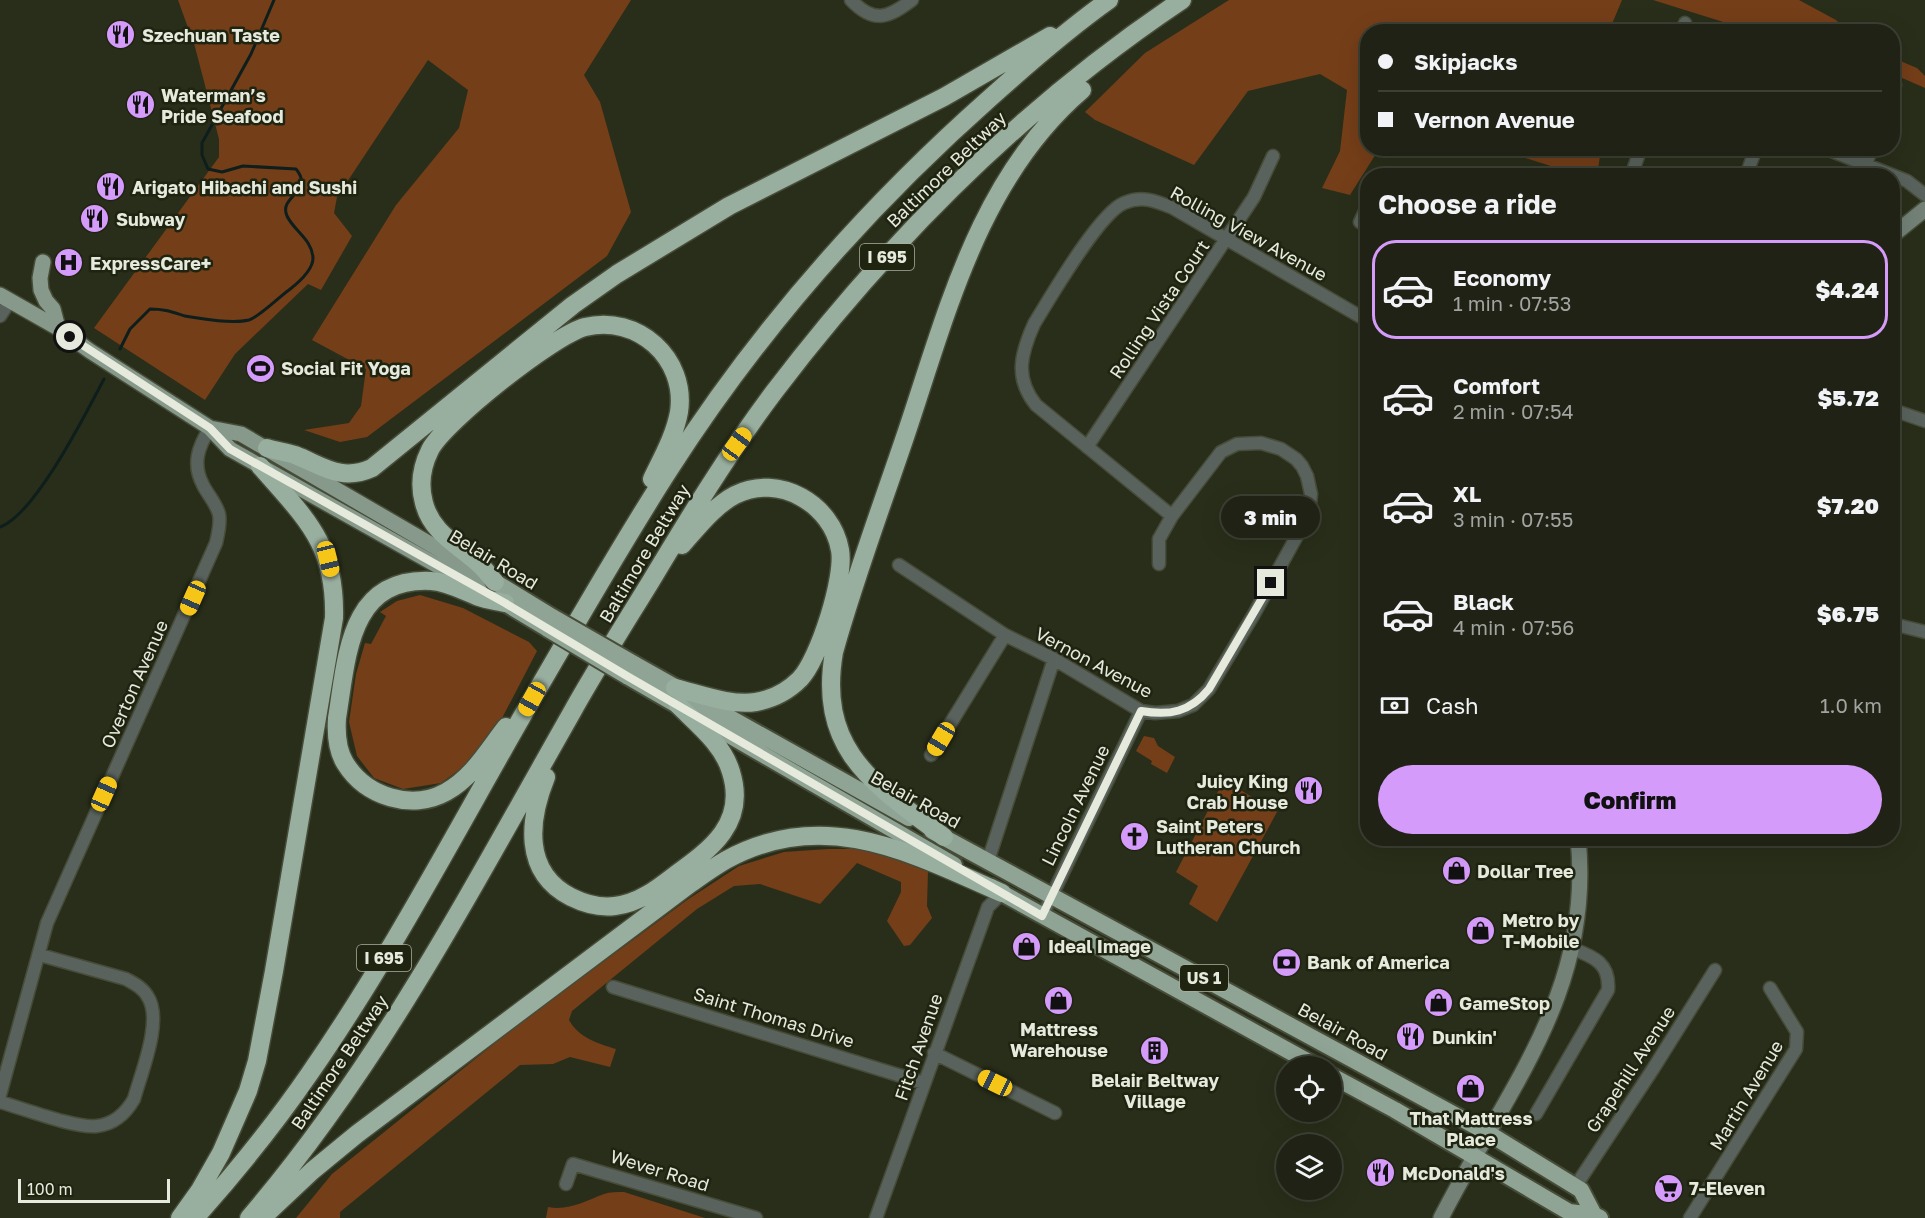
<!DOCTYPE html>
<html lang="en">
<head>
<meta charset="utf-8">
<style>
  :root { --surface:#1f2214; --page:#272a1d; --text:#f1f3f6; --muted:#a1a4a0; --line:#3c3f34; --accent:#d59bfa }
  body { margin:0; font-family:"Golos Text",sans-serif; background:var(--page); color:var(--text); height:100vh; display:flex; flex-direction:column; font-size:22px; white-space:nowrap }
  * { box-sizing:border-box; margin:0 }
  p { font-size:20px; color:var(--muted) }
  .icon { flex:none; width:33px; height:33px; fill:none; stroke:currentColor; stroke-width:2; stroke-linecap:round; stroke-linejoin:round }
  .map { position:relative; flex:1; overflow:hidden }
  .sheet { position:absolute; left:1360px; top:168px; width:540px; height:678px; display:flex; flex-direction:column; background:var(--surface); border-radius:24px; box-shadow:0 6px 24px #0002,0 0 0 2px var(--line) }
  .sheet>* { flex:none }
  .banner { position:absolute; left:1360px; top:24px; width:540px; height:132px; border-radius:24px; box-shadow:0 6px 24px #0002,0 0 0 2px var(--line); display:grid; align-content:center; height:132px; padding:0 18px; background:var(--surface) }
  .buttons { position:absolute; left:1276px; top:1056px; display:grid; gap:12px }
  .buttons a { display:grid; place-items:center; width:66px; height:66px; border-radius:50%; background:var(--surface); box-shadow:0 6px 24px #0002,0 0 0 2px var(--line); font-size:30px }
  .scale { position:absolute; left:18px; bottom:15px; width:152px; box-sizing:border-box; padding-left:6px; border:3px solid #e6eadd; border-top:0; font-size:16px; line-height:21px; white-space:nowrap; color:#e6eadd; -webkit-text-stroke:4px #1f2411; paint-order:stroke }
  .end { position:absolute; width:27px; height:27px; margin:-14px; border:8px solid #e6eadd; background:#111; box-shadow:0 0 0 3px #111 }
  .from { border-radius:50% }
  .bubble { position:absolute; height:42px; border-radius:21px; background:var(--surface); box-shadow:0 6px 24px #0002,0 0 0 2px var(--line); font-size:20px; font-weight:800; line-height:42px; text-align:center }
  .car { position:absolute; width:18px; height:36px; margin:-18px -9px; border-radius:8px; box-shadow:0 0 4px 2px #0007; background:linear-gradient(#f5c518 24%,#345 0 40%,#f5c518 0 76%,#345 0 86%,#f5c518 0) }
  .banner b { display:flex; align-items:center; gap:21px; height:57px; font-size:22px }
  .banner b+b { border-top:2px solid var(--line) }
  .banner i { width:15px; height:15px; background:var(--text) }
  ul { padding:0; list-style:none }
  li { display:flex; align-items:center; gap:18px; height:99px; margin:0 12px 9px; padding:0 6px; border:3px solid transparent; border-radius:24px }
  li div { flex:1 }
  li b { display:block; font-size:22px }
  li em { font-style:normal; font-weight:800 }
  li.on { border-color:var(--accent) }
  li>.icon { width:54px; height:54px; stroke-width:1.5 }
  h2 { padding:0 18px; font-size:27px; line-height:72px }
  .pay { display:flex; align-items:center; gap:15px; height:66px; padding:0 18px; font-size:22px }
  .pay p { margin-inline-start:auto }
  .action { display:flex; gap:12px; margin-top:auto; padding:12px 18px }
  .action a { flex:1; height:69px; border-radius:36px; background:var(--accent); color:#111; font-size:24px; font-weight:800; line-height:69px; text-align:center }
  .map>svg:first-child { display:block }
</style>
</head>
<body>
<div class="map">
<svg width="1925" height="1218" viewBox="0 0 1925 1218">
  <rect width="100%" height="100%" fill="#292e1a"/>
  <path fill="#743e18" d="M 178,0 L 631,0 L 584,75 L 600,102 L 631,212 L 607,256 L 367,437 L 340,442 L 304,430 L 349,423 L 361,406 L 366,369 L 312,340 L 396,205 L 459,128 L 468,90 L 428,60 L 337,197 L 334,213 L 352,236 L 321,290 L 308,284 L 235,354 L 205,400 L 94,328 L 219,157 L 219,139 L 195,47 Z
    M 1229,0 L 1622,0 L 1609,31 L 1368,32 L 1368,148 L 1379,149 L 1350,195 L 1322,188 L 1340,151 L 1347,90 L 1320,74 L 1248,91 L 1194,165 L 1095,120 L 1085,112 L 1145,53 Z
    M 1653,0 L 1799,0 L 1836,20 L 1848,31 L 1752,31 Z
    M 1893,58 L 1917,68 L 1925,76 L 1925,88 L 1893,74 Z
    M 1497,149 L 1601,149 L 1597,176 L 1579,175 Z
    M 420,595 L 463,608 L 529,642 L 537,651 L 500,722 L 463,767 L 441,783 L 403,789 L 374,778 L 357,756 L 349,722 L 356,674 L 365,643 L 371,644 L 386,616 L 380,612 L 397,601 Z
    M 1144,736 L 1154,738 L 1158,746 L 1175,757 L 1167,773 L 1151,764 L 1152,761 L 1136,751 Z
    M 1224,780 L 1277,812 L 1217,922 L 1189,904 L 1198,886 L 1176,872 Z
    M 828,849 L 866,849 L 928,871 L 927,906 L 932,918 L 910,945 L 904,946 L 887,921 L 901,892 L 901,882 L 857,863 L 820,904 L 760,884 L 734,886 L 697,909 L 572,1011 L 569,1020 C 579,1038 597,1043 616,1049 L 610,1067 L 570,1057 L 553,1064 L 520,1065 L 340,1212 L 340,1218 L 296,1218 L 332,1174 L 515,1027 L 687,900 L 739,866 L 784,852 Z
    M 624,1192 L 705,1218 L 546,1218 L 548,1207 C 569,1211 585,1201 604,1194 C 610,1192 617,1192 624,1192 Z"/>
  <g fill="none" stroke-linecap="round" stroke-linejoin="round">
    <path stroke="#0e1e1c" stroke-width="3" d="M 120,349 L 130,329 L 150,309 C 165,309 172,312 185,316 C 203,319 232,324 249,320 C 259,317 279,297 289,290 C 298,283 313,270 313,258 C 312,239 294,231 287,216 C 278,196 315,192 296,169 L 243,166 L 222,172 L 208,169 L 202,155 L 202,143 L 251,54 L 274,0
      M 0,527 C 35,515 86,413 104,379"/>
    <defs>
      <path id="minor" d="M 851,0 C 874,24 888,18 912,0
        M 1682,32 L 1685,23
        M 1893,91 L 1895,85
        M 1824,148 L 1907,181 L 1925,195
        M 1631,176 L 1641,148
        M 1746,176 L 1756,148
        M 1861,176 L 1872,148
        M 1368,205 L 1360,222 L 1368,226
        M 0,316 L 10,301
        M 1893,410 L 1925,421
        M 1087,447 L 1254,197 L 1273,156
        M 1172,516 L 1036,405 C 1014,378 1021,353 1034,324 C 1050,298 1099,213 1124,203 C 1142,195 1156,201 1173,208 L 1368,321
        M 899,565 L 1005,635 L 1054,659 L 1141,711 L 1155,713 L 1178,711 L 1193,705 L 1209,689 L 1254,614 L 1309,514 L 1311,494 L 1307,476 L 1302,466 L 1296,459 L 1281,449 L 1261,443 L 1237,444 L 1221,452 L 1172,516 L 1159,539 L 1159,564
        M 1893,624 L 1925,632
        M 931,755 L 1005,635
        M 988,861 L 1054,659
        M 1042,916 L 1141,711
        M 613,987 L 924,1083
        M 934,1053 L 1055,1113
        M 0,1095 L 47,923 L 216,543 C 218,534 221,523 219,514 C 216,503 208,495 203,485 C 192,464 198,447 210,428
        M 0,1102 C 22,1108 77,1129 97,1126 C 114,1124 126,1113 134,1099 C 141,1073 163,1021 148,997 C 143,988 135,984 126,979 L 40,955
        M 1536,1114 L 1608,990 C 1610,964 1595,957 1573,949
        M 566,1184 L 573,1164 L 756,1218
        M 1575,1187 L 1653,1069 L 1715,970
        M 876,1218 L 988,907 L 1002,893
        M 1690,1218 L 1796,1049 L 1797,1032 L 1770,988"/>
      <path id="secondary" d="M 1893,235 L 1925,209
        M 1441,1218 C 1506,1090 1594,992 1578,838"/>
      <path id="primary" d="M 43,262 L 40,278 L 41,290 L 46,301 L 53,309 L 58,328
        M 0,295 L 58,328 L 90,351 L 210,428 L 230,449 L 479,589
        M 210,428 L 241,434 L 485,576"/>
      <path id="trunk" d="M 495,582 L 554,618
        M 505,603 L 548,629
        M 634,664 L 909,818
        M 627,676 L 954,865
        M 932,831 L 1488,1133 L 1581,1190 L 1594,1215
        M 991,887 L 1316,1066
        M 1332,1076 L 1395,1110 L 1569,1212 L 1594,1215 L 1600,1218"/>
      <path id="motorway" d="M 267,448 C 276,451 286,452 295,455 C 323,466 341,482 372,468 L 573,305 L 617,274 L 729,206 L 944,97 L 1050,36
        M 495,582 C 490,577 486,570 480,565 C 459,545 432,534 424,503 C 419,485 422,466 430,450 C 444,422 554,335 585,327 C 637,314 687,358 679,412 C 675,435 662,458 652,479
        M 505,603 C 497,601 487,600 479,597 C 463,591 448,582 431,581 C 348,577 347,658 337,718 C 336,733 337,750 345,763 C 366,797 412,811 446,792 C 473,777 488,750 506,727
        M 675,688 C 700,694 730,706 756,702 C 773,699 788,691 800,679 C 819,659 845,577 840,550 C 832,504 779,473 735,495 C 714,506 698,527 682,545
        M 546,777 C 529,819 522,872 571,897 C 585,904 599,908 615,906 C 639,903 657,889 675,875 C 711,849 747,823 731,772 C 723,744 697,724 678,705
        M 944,837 C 875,785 817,751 834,652 C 854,580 881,508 905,437 C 947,313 979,178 1082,90
        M 180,1218 L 200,1190 L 221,1153 L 248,1091 L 257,1061 L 274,971 L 334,618 C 336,543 305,518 260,466
        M 195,1218 C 236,1172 275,1124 310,1073 C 398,946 468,808 546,675 C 586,606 626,537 669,470 C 758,331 867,207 990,98 C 1028,64 1068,29 1109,0
        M 249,1218 C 380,1065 472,888 571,714 C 596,669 624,625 651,581 C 690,516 729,452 774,392 C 888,242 1025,105 1182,0
        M 262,1218 L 312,1171 L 357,1134 L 687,886 C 700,877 712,868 726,860 C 824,806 911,853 1002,893"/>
    </defs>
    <use href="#minor" stroke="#474c39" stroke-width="15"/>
    <use href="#secondary" stroke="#474c39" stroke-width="18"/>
    <use href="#primary" stroke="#474c39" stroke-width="18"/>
    <use href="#trunk" stroke="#474c39" stroke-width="20"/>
    <use href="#motorway" stroke="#474c39" stroke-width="21"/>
    <use href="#minor" stroke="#59625c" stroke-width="12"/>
    <use href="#secondary" stroke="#738177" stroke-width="15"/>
    <use href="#primary" stroke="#86998b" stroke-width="15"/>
    <use href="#trunk" stroke="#8fa494" stroke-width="16"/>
    <use href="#motorway" stroke="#98ae9e" stroke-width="18"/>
    <defs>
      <path id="trunk-bridge" d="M 554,618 L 634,664
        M 548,629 L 627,676"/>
    </defs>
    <use href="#trunk-bridge" stroke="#474c39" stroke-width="20" stroke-linecap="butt"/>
    <use href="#trunk-bridge" stroke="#8fa494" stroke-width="16"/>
  </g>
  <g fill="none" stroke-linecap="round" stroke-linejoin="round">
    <path stroke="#e6eadd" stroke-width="8" d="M 70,337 L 210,428 L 230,449 L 505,603 L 627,676 L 1042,916 L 1141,711 C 1170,716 1190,712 1209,689 L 1271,583"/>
  </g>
  <defs>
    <symbol id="restaurant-disc" viewBox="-11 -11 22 22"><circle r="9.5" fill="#d59bfa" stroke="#1f2411"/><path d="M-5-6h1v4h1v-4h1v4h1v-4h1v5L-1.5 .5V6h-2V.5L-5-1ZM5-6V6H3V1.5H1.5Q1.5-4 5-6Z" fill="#111"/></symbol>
    <symbol id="hospital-disc" viewBox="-11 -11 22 22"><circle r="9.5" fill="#d59bfa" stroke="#1f2411"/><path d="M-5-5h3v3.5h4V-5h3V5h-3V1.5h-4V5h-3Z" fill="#111"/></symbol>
    <symbol id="stadium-disc" viewBox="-11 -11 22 22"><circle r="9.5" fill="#d59bfa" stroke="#1f2411"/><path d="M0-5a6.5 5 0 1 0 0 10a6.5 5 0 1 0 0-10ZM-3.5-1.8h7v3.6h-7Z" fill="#111"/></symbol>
    <symbol id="church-disc" viewBox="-11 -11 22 22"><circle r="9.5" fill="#d59bfa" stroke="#1f2411"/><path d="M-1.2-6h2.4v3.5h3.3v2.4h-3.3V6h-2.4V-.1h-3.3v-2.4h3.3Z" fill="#111"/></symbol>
    <symbol id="shop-disc" viewBox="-11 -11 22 22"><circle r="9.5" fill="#d59bfa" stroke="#1f2411"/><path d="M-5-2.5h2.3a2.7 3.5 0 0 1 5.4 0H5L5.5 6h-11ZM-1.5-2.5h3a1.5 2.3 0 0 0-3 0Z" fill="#111"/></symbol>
    <symbol id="bank-disc" viewBox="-11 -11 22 22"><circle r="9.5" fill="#d59bfa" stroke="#1f2411"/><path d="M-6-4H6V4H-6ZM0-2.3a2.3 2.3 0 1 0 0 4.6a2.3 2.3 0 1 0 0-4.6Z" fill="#111"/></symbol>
    <symbol id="building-disc" viewBox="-11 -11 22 22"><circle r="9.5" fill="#d59bfa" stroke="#1f2411"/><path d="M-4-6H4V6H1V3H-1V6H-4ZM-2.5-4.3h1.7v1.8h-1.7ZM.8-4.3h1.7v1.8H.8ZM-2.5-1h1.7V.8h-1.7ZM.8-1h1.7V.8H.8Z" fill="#111"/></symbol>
    <symbol id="supermarket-disc" viewBox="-11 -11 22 22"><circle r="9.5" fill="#d59bfa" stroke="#1f2411"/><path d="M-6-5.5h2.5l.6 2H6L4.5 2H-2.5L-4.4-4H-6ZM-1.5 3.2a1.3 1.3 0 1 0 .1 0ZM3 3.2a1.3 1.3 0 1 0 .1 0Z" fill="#111"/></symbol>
  </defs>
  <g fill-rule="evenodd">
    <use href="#restaurant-disc" x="104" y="18" width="33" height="33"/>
    <use href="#restaurant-disc" x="124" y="88" width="33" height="33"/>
    <use href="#restaurant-disc" x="94" y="170" width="33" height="33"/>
    <use href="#restaurant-disc" x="78" y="202" width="33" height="33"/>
    <use href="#hospital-disc" x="52" y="246" width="33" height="33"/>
    <use href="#stadium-disc" x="244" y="352" width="33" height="33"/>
    <use href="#restaurant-disc" x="1292" y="774" width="33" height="33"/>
    <use href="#church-disc" x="1118" y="820" width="33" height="33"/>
    <use href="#shop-disc" x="1440" y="854" width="33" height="33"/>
    <use href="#shop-disc" x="1464" y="914" width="33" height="33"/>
    <use href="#shop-disc" x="1010" y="930" width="33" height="33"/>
    <use href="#bank-disc" x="1270" y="946" width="33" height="33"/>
    <use href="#shop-disc" x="1042" y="984" width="33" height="33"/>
    <use href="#shop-disc" x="1422" y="986" width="33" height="33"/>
    <use href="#restaurant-disc" x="1394" y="1020" width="33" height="33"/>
    <use href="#building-disc" x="1138" y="1034" width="33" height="33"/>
    <use href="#shop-disc" x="1454" y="1072" width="33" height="33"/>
    <use href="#restaurant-disc" x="1364" y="1156" width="33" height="33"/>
    <use href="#supermarket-disc" x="1652" y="1172" width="33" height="33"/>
  </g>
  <g text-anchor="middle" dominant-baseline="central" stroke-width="5" stroke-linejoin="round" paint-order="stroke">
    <g fill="#1f2411" stroke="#aaafa0" stroke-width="1.5">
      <rect x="860" y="244" width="54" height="26" rx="4.5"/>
      <rect x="357" y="945" width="54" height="26" rx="4.5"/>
      <rect x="1180" y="965" width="48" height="26" rx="4.5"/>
    </g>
    <g font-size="16" font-weight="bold" fill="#e6eadd">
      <text x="887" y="257">I 695</text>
      <text x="384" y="958">I 695</text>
      <text x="1204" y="978">US 1</text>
    </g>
    <g font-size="18" font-weight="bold" fill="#e6eadd" stroke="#1f2411" text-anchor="start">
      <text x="142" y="35">Szechuan Taste</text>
      <text x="161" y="95">Waterman’s<tspan x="161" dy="21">Pride Seafood</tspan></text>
      <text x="132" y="187">Arigato Hibachi and Sushi</text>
      <text x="116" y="219">Subway</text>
      <text x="90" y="263">ExpressCare+</text>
      <text x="281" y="368">Social Fit Yoga</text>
      <text x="1288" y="781" text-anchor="end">Juicy King<tspan x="1288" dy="21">Crab House</tspan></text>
      <text x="1156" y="826">Saint Peters<tspan x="1156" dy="21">Lutheran Church</tspan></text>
      <text x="1477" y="871">Dollar Tree</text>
      <text x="1502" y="920">Metro by<tspan x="1502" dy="21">T-Mobile</tspan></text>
      <text x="1048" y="946">Ideal Image</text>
      <text x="1307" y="962">Bank of America</text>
      <text x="1459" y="1003">GameStop</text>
      <text x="1059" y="1029" text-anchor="middle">Mattress<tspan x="1059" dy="21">Warehouse</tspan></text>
      <text x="1432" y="1037">Dunkin'</text>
      <text x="1155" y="1080" text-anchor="middle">Belair Beltway<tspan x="1155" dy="21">Village</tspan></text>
      <text x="1471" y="1118" text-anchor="middle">That Mattress<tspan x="1471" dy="21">Place</tspan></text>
      <text x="1402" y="1173">McDonald's</text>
      <text x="1689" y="1188">7-Eleven</text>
    </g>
    <g font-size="18" fill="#e6eadd" stroke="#1f2411">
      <text transform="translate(946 169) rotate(-44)">Baltimore Beltway</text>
      <text transform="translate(1249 233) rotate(29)">Rolling View Avenue</text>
      <text transform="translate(1159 309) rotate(-56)">Rolling Vista Court</text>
      <text transform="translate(644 553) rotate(-59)">Baltimore Beltway</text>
      <text transform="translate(494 559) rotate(31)">Belair Road</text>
      <text transform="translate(1094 662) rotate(28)">Vernon Avenue</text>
      <text transform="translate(134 684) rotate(-66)">Overton Avenue</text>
      <text transform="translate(916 799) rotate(29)">Belair Road</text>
      <text transform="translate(1075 805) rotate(-64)">Lincoln Avenue</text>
      <text transform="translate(774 1017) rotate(17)">Saint Thomas Drive</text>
      <text transform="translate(1343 1031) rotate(29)">Belair Road</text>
      <text transform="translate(918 1047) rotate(-71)">Fitch Avenue</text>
      <text transform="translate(339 1062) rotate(-56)">Baltimore Beltway</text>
      <text transform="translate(1630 1069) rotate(-57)">Grapehill Avenue</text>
      <text transform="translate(1746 1095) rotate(-59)">Martin Avenue</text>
      <text transform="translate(660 1170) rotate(17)">Wever Road</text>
    </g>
  </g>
</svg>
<div class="buttons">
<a><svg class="icon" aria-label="locate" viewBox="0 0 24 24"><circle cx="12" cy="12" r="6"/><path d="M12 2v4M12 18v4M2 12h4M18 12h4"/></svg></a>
<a><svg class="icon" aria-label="layers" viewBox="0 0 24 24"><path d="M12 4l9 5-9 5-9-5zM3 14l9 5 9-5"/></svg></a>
</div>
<div class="scale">100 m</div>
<i class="end from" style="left:70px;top:337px"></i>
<i class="end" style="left:1271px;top:583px"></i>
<div class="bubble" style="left:1221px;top:496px;width:99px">3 min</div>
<i class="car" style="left:737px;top:444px;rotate:36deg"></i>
<i class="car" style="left:328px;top:559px;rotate:166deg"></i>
<i class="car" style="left:193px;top:598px;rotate:204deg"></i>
<i class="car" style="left:532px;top:699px;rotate:209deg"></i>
<i class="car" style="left:941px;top:739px;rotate:211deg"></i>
<i class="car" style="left:104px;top:794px;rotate:24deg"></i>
<i class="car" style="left:995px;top:1083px;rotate:296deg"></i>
<div class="banner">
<b><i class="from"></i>Skipjacks</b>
<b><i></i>Vernon Avenue</b>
</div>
<section class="sheet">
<h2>Choose a ride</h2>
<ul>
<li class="on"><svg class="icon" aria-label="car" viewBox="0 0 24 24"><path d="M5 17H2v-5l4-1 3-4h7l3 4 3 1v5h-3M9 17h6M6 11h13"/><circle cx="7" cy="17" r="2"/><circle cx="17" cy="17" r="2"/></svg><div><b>Economy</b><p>1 min · 07:53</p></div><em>$4.24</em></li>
<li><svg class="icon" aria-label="car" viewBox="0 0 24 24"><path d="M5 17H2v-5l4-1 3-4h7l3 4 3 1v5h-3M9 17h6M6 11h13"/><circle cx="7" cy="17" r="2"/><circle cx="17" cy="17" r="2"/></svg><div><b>Comfort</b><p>2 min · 07:54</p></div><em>$5.72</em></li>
<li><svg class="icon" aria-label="car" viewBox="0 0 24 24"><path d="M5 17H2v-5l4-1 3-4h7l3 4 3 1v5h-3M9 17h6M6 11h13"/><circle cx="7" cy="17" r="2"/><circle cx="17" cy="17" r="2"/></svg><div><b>XL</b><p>3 min · 07:55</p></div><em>$7.20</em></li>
<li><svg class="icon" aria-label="car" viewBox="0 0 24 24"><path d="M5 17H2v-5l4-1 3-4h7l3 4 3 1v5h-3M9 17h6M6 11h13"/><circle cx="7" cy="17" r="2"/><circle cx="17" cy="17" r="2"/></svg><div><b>Black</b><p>4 min · 07:56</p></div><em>$6.75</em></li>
</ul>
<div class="pay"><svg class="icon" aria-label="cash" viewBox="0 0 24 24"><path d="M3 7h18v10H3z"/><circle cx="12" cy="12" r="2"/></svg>Cash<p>1.0 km</p></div>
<div class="action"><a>Confirm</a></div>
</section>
</div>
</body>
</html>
